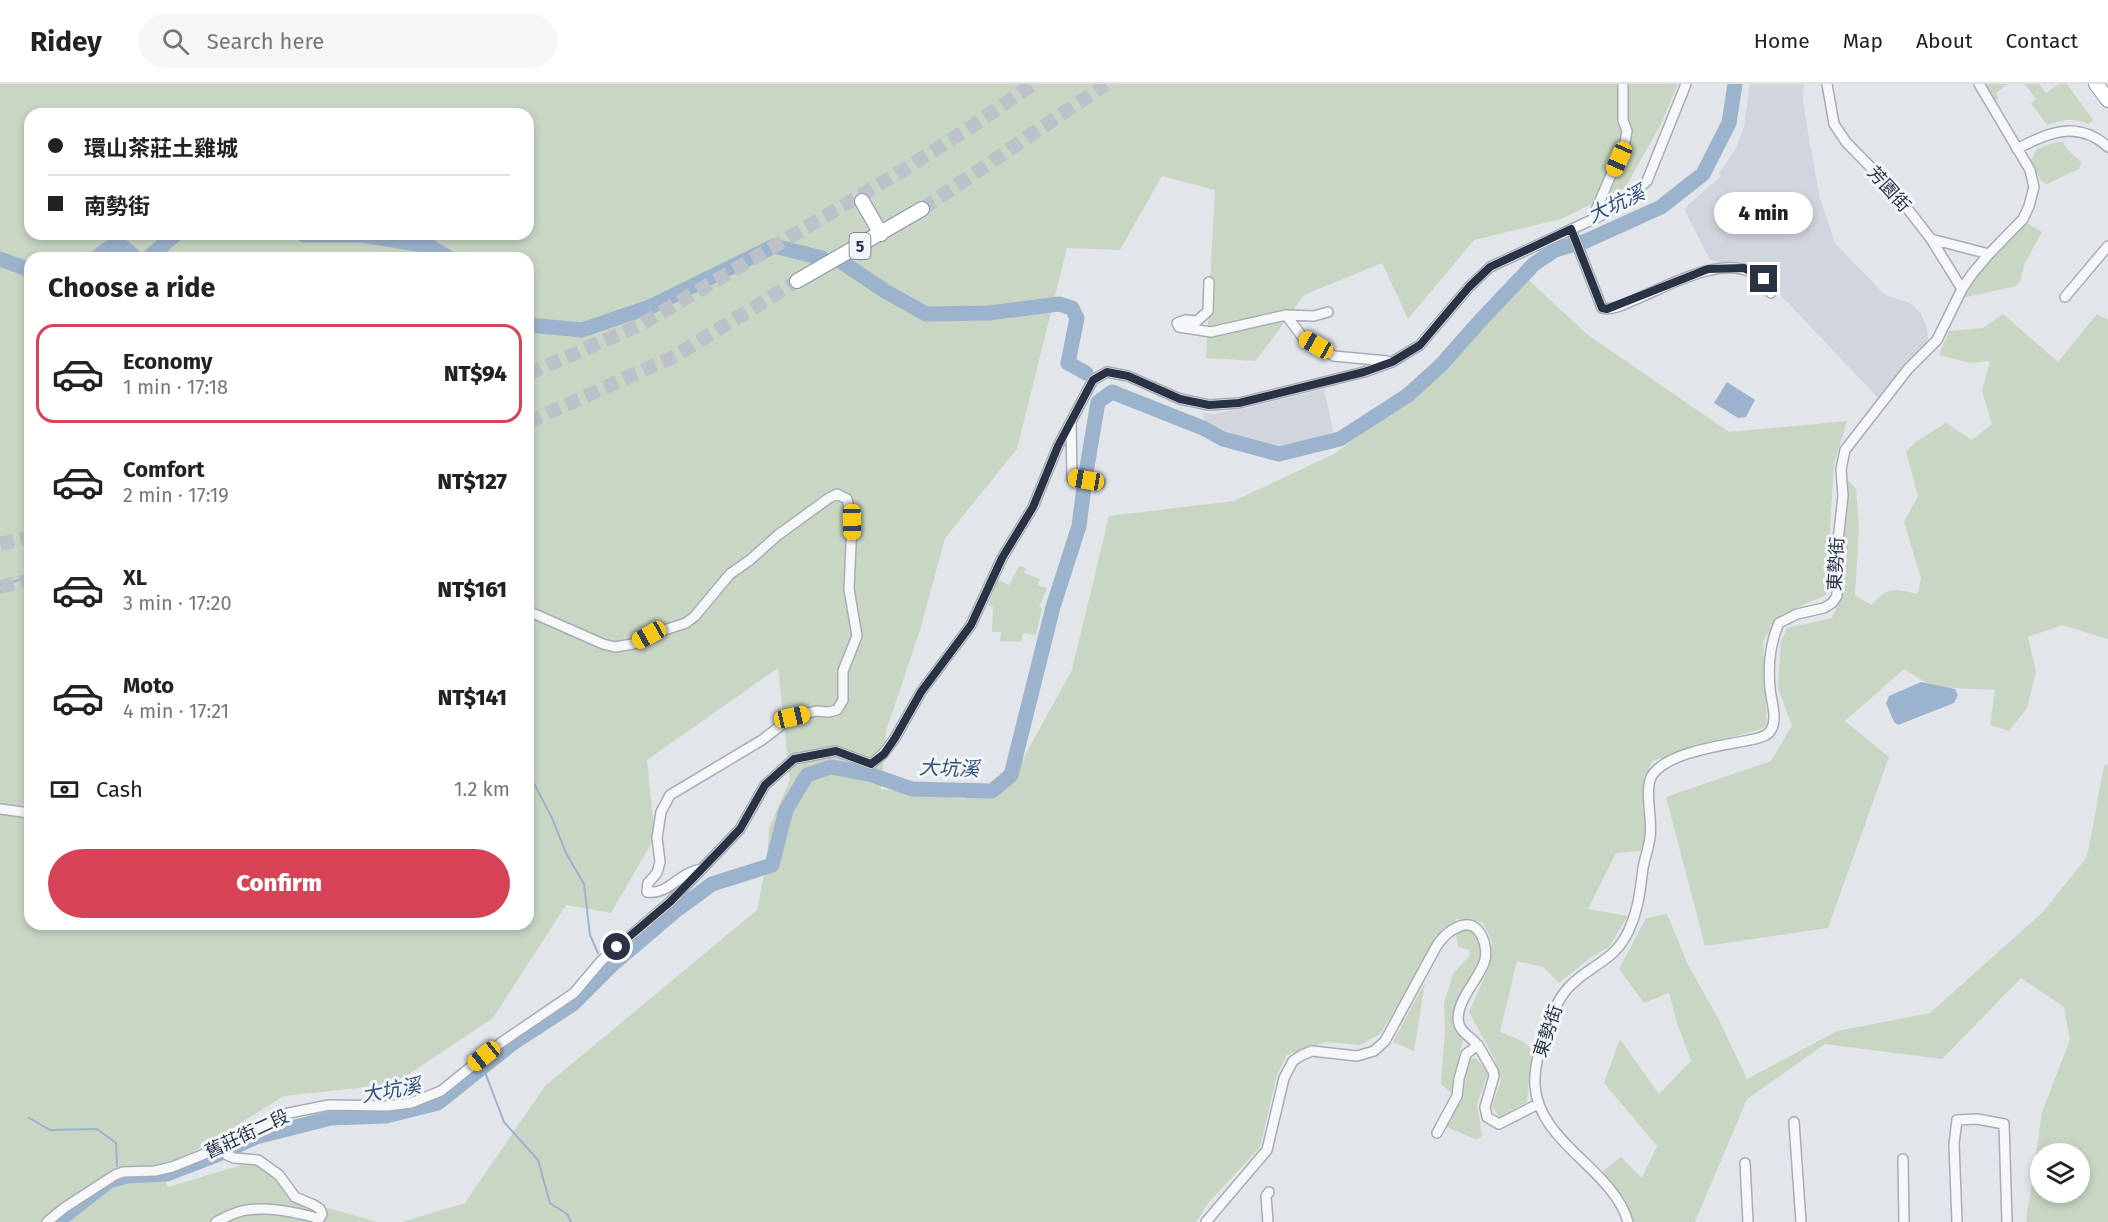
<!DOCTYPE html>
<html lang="en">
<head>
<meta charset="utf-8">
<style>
  :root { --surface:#fff; --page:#f6f6f6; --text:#222; --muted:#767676; --line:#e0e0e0; --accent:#d64256 }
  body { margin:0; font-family:"Fira Sans","Noto Sans TC",sans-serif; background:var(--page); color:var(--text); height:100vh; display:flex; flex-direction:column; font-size:22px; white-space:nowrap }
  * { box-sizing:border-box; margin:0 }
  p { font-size:20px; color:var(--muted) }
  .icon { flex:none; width:33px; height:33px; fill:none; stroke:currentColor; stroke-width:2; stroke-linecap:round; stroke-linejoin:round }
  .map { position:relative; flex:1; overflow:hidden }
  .panel { position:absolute; left:24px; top:168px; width:510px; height:678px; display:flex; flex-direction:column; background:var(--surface); border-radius:18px; box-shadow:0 3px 9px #0003 }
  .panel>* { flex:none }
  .guide { position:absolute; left:24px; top:24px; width:510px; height:132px; border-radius:18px; box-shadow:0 3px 9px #0003; display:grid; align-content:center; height:132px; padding:0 24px; background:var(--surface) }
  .controls { position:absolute; left:2030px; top:1059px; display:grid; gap:12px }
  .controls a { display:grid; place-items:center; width:60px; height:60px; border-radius:50%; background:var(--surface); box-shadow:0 3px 9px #0003; font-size:30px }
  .end { position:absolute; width:27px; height:27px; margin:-14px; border:8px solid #293345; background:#fff; box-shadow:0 0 0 3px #fff }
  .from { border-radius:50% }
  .bubble { position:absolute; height:42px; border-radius:21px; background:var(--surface); box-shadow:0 3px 9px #0003; font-size:20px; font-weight:800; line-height:42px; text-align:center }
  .car { position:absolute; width:18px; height:36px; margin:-18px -9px; border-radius:8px; box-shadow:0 0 4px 2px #0007; background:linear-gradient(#f5c518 24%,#345 0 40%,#f5c518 0 76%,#345 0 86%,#f5c518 0) }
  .guide b { display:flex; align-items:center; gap:21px; height:57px; font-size:22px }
  .guide b+b { border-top:2px solid var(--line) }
  .guide i { width:15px; height:15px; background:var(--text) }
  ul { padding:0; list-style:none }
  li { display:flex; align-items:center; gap:18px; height:99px; margin:0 12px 9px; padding:0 12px; border:3px solid transparent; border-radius:18px }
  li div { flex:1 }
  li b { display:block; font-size:22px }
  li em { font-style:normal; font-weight:800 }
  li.selected { border-color:var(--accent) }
  li>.icon { width:54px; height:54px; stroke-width:1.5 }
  h2 { padding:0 24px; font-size:27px; line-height:72px }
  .pay { display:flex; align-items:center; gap:15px; height:66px; padding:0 24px; font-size:22px }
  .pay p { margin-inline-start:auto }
  .button { display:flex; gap:12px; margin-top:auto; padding:12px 24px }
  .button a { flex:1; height:69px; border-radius:36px; background:var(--accent); color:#fff; font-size:24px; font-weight:800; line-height:69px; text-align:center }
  header { display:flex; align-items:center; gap:36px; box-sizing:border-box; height:84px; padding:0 30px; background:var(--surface); border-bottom:2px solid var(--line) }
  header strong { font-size:28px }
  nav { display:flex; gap:33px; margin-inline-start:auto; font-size:21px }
  .search { width:420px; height:54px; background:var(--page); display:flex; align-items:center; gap:15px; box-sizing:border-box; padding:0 21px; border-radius:33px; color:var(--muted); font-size:22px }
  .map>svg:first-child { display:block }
</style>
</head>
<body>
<header>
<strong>Ridey</strong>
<div class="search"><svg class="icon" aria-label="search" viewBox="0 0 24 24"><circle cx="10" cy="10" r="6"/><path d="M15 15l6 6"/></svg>Search here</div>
<nav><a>Home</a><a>Map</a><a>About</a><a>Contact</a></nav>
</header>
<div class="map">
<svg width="2108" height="1138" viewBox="0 0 2108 1138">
  <rect width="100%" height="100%" fill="#e2e6eb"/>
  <path fill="#d0d5de" d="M 1750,0 L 1804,0 L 1803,15 L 1807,43 L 1820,115 L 1835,159 L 1885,211 L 1910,219 L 1920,228 L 1927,244 L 1928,256 L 1931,260 L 1878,314 L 1756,185 L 1710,176 L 1684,125 L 1721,92 L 1719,90 L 1736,64 L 1744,42 Z
    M 1324,305 L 1333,347 L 1323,355 L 1294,364 L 1270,364 L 1246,360 L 1206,343 L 1203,329 L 1213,330 L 1247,324 Z"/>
  <path fill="#c8d6c3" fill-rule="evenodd" d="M 0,0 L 1678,0 L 1662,38 L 1625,104 L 1561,135 L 1474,156 L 1408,235 L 1382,179 L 1304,211 L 1256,277 L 1206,274 L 1215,106 L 1162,92 L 1120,166 L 1067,164 L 1017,365 L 945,454 L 920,546 L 886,647 L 881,705 L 964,715 L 1013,693 L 1072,586 L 1109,432 L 1234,417 L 1334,370 L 1393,327 L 1470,250 L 1521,189 L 1588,251 L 1729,348 L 1847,337 L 1834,380 L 1826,511 L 1780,531 L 1763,557 L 1767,643 L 1652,677 L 1643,701 L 1647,742 L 1641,767 L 1616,769 L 1588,825 L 1628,832 L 1609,863 L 1590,874 L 1559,899 L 1543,883 L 1517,877 L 1500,948 L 1522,957 L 1532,966 L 1527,1018 L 1499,1033 L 1492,1022 L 1501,996 L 1495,976 L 1469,928 L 1489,883 L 1492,858 L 1483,838 L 1457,835 L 1432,865 L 1380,950 L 1360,961 L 1326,958 L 1287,971 L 1277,991 L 1260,1063 L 1209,1118 L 1196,1138 L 402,1138 L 465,1119 L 545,1002 L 757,826 L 767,776 L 769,744 L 790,696 L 778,584 L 647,676 L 655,753 L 611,829 L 566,821 L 493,934 L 394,1000 L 284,1012 L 161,1088 L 168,1103 L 252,1078 L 306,1118 L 377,1138 L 0,1138 ZM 30,30 L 528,30 L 528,150 L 30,150 ZM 30,174 L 528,174 L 528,840 L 30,840 Z
    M 1985,0 L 2008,0 L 1996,9 L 1998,14 L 1994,17 Z
    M 2025,0 L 2039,0 L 2046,9 L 2059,0 L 2067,0 L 2093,36 L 2089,40 C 2073,34 2064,35 2047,41 L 2031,19 L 2036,15 Z
    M 2056,58 L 2063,58 L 2068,66 L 2081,78 L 2079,85 L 2047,100 L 2041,97 L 2031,76 L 2037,65 Z
    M 2027,139 L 2042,148 L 2025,179 L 2020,197 L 2016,202 L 1962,214 L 1969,200 Z
    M 2003,230 L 2058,278 L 2097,230 L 2108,236 L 2108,555 L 2062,541 L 2028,553 L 2036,588 L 2027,624 L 2009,647 L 1990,641 L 1995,606 L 1933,603 L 1904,585 L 1845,637 L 1889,673 L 1828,844 L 1705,862 L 1666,713 L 1771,677 L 1792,642 L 1778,604 L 1781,557 L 1787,544 L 1832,534 L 1844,507 L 1843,455 L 1848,396 L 1856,405 L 1859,442 L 1855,511 L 1871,521 C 1890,501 1894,505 1918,510 L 1921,494 L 1904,438 L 1918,412 L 1906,368 L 1917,357 L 1946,339 L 1972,356 L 1992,340 L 1982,307 L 1990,277 L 1970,279 L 1939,271 L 1949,247 L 1983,244 Z
    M 1019,482 L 1026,484 L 1024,489 L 1040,495 L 1038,501 L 1047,504 L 1039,523 L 1042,524 L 1036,551 L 1023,549 L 1021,558 L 1000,557 L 1001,548 L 992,548 L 993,523 L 988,521 L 998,496 L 1009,501 Z
    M 2108,680 L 2108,1138 L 2026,1138 L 2042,1028 L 2070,956 L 2064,923 L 2021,894 L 1942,975 L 1825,960 L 1747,1015 L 1695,1138 L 1635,1138 L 1625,1117 L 1602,1088 L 1621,1073 L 1642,1094 L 1657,1062 L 1604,999 L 1620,955 L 1659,1010 L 1691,977 L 1677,939 L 1669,909 L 1644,919 L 1619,885 L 1646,834 L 1667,830 L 1688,881 L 1718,934 L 1747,995 L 1837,947 L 1930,929 L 2043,828 L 2087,773 L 2104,682 ZM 2040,1070 L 2079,1070 L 2079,1108 L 2040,1108 Z
    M 1464,845 L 1475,847 L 1479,854 L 1481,868 L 1479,880 L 1467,898 L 1455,922 L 1463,954 L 1451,1009 L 1441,1000 L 1445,946 L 1444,919 L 1453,890 L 1470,871 L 1469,866 L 1458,863 L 1456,850 Z
    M 1425,898 L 1414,967 L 1393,958 Z
    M 1470,974 L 1477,975 L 1488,989 L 1477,1020 L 1482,1052 L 1477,1056 L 1447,1043 L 1462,1015 Z"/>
  <path fill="#9cb3cd" d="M 1727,298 L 1755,316 L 1746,333 L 1738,334 L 1714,319 Z
    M 1921,598 L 1955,605 L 1958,611 L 1954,619 L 1898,641 L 1894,638 L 1886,619 L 1889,612 Z"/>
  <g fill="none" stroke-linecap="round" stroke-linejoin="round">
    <path stroke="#9cb3cd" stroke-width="2" d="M 0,508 L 7,500 L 30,492
      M 528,688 L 552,734 L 566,769 L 584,800 L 590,851 L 598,869
      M 610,878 L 613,880
      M 483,983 L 504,1038 L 538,1076 L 550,1119 L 567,1130 L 571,1138
      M 29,1034 L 50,1046 L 97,1045 L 116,1059 L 117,1082"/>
    <path stroke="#9cb3cd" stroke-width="15" d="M 304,151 L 363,151 L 429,162 L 449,174
      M 96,174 C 115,159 118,155 135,174
      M 148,174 L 176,150
      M 0,175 L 30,186
      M 843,179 L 885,207 L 926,230 L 989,229 L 1059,220 L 1072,224 L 1077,234 L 1068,279 L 1086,289
      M 529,241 L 582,246 L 652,222 L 774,162 L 822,174
      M 1086,389 L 1098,318 L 1112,308 L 1203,344 L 1223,355 L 1279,370 L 1340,355 L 1408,311 L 1441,281 L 1480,237 L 1534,180 L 1555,166 L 1586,157 L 1661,123 L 1703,90 L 1729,39 L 1735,0
      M 232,1064 L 256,1053 L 331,1034 L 386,1032 L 438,1019 L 513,959 L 573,920 L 613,880 L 674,828 L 712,800 L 772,781 L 786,726 L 807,691 L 831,683 L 869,690 L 912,705 L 992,707 L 1011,691 L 1053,523 L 1079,442 L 1084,403
      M 57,1138 L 109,1097 L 127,1092 L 167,1090 L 219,1070"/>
    <path stroke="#bdc2ca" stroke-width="14" stroke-dasharray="14 7" stroke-linecap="butt" d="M 922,125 L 1106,0
      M 528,290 L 640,241 L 897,90 L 971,43 L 1033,0
      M 528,338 L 675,272 L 797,197
      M 0,460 L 30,453
      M 0,503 L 30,496"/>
    <defs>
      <path id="minor" d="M 1827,0 L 1834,40 L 1846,58 L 1893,106 L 1931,155 L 1989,170
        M 2017,65 C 2048,48 2078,36 2108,63
        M 1598,133 L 1596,126 L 1625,58 L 1627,47 L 1623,36 L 1623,0
        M 1571,145 L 1602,224 C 1612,227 1625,220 1634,216 C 1666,203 1720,171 1753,189 C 1763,194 1768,198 1771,209
        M 1931,155 L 1962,205
        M 1209,198 L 1208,227 L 1197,237 L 1185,236 L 1177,239 L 1179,243 L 1211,248 L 1286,231 L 1314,232 L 1328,228
        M 2065,213 L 2108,162
        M 1286,231 L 1304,255 L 1334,272 L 1387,277
        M 1071,339 L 1072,394 L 1100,399
        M 528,527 L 603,560 L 615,563 L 633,560 L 649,551 L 686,539 L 695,532 L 730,490 L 750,476 L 778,451 L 829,414 L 837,410 L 847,415 L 852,438 L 849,505 L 857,552 L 843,587 L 843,616 L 837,626 L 828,628 L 816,627 L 792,633 L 762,656 L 670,711 L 661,728 L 657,754 L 660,778 L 657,789 L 648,799 L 647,808 C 670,811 678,788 702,785
        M 0,725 L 30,729
        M 1794,1038 L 1801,1138
        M 1437,1049 L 1457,1012 L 1459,995 L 1466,970 L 1478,961
        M 1903,1075 L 1904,1138
        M 1745,1079 L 1748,1138
        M 47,1138 L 64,1124 L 115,1091 L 123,1088 L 155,1087 L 172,1083 L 202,1071 L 284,1030 L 329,1021 L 387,1022 L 411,1019 L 441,1007 L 502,958 L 574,909 L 602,876 L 670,818 L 722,764 L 740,745 L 765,701 L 794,675 L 836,667 L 871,680 L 883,670 L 895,654 L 921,608 L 971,541 L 1002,474 L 1033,423 L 1058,362 L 1093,296 L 1107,288 L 1128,292 L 1180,315 L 1209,321 L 1239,319 L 1364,288 L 1392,278 L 1420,261 L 1469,203 L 1490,183 L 1598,133 L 1623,119 L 1647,97 L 1686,0
        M 216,1138 C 226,1133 236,1127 247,1126 C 271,1123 294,1128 317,1134 L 320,1134 L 322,1130 L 320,1125 L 314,1121 L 295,1113 L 279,1091 L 258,1076 L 234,1074 L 227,1071 L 222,1061
        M 1206,1138 L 1267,1066 L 1284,994 L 1293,977 L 1302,971 L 1312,967 L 1357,972 L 1374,967 L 1385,957 L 1436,863 C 1443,853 1448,847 1460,842 C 1480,834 1490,864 1484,879 C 1477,897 1459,914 1458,934 C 1458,949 1472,952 1479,963 C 1484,971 1488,979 1493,987 L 1494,992 L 1485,1023 L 1487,1033 L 1499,1040 L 1538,1020
        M 1268,1138 L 1266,1112 L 1269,1108
        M 1628,1138 C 1613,1085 1539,1059 1535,1002 C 1533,976 1552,918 1571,901 C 1593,879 1615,877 1629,846 C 1639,824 1640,806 1643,784 C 1645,773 1649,763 1650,753 C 1653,736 1643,703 1653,690 C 1670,667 1727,661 1755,655 C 1761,653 1768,652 1771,646 C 1778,634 1771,618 1770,604 C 1768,582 1770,559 1779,539 L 1797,530 L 1824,524 L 1832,519 L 1837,512 L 1836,474 L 1843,412 L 1841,385 L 1845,366 L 1908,285 L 1937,256 L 1962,205 L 1972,190 L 1989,170 L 2023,135 L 2029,122 L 2034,103 L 2030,86 L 1979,0
        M 1957,1138 L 1954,1060 L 1957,1036 L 1977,1035 L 2004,1040 L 2007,1138"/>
      <path id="highway" d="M 2096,0 L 2108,16
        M 862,117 L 881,150
        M 797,197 L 922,125"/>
    </defs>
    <use href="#minor" stroke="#a7adb6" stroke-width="12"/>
    <use href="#highway" stroke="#8993a3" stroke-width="16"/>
    <use href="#minor" stroke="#f6f7f9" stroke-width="9"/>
    <use href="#highway" stroke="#fff" stroke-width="14"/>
  </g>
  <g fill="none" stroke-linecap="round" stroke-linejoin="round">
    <path stroke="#293345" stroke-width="8" d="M 617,863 L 670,818 L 722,764 L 740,745 L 765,701 L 794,675 L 836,667 L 871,680 L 884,670 L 895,654 L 921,608 L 971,541 L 1002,474 L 1033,423 L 1058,362 L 1093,296 L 1107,288 L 1128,292 L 1180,315 L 1209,321 L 1239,319 L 1364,288 L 1392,278 L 1420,261 L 1469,203 L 1490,183 L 1571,145 L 1602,224 L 1607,225 L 1708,185 L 1744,184 L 1764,195"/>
  </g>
  <g text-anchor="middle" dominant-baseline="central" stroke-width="6" stroke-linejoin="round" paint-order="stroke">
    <rect fill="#f2f5f8" stroke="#656d7b" stroke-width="1.5" x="849.5" y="149" width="21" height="26" rx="4.5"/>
    <g font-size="16" font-weight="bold" fill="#293345">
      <text x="860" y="162">5</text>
    </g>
    <g font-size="18" fill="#293345" stroke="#f2f5f8">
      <text transform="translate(1889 105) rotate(48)">芳園街</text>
      <text transform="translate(1836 480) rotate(-87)">東勢街</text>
      <text transform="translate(1548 947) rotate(-71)">東勢街</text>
      <text transform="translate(247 1050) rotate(-25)">舊莊街二段</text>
    </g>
    <g font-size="20" font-style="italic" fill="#31517b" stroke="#f2f5f8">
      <text transform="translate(1616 120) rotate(-25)">大坑溪</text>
      <text transform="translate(949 684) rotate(2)">大坑溪</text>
      <text transform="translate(391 1006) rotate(-10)">大坑溪</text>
    </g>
  </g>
</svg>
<div class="controls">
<a><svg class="icon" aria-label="layers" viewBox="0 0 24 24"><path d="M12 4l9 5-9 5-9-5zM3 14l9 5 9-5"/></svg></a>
</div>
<i class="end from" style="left:617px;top:863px"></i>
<i class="end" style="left:1764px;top:195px"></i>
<div class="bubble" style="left:1714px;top:108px;width:99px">4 min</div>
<i class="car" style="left:1619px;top:75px;rotate:204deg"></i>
<i class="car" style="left:1316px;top:261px;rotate:299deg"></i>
<i class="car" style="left:1086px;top:396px;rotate:280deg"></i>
<i class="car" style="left:852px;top:438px;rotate:179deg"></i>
<i class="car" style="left:649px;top:551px;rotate:241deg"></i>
<i class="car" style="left:792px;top:633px;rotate:77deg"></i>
<i class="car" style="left:484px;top:972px;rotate:231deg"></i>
<div class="guide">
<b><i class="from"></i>環山茶莊土雞城</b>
<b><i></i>南勢街</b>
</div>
<section class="panel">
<h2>Choose a ride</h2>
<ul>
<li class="selected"><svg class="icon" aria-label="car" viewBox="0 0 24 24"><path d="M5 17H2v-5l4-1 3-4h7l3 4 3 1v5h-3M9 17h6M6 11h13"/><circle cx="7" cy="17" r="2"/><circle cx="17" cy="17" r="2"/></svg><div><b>Economy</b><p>1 min · 17:18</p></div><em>NT$94</em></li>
<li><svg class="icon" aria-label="car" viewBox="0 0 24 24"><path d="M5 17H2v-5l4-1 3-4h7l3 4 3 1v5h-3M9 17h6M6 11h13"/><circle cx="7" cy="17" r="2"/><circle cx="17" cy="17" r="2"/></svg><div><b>Comfort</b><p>2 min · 17:19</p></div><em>NT$127</em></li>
<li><svg class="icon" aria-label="car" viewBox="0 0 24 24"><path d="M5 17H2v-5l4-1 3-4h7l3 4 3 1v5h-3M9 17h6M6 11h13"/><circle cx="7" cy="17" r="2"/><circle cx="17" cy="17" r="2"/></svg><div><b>XL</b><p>3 min · 17:20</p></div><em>NT$161</em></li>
<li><svg class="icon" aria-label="car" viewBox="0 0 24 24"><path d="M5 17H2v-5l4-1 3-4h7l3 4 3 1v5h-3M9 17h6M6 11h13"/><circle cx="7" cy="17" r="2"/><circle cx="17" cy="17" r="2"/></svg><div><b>Moto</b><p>4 min · 17:21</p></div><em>NT$141</em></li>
</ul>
<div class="pay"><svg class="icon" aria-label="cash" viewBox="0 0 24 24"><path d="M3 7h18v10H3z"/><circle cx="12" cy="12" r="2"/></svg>Cash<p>1.2 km</p></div>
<div class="button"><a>Confirm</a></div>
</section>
</div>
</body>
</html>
